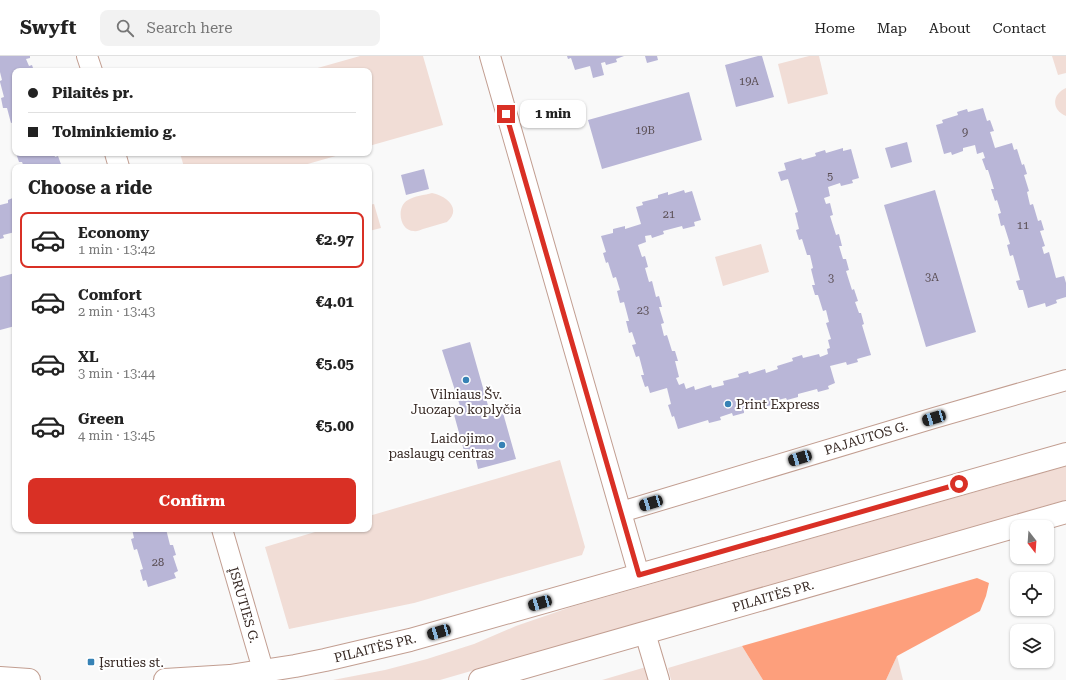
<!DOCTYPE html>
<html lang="en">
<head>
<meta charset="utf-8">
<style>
  :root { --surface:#fff; --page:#f2f2f2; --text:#222; --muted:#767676; --line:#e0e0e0; --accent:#d93025 }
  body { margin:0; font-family:"Roboto Serif",serif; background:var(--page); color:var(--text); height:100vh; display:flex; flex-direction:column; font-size:15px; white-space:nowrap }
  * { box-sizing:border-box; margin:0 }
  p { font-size:13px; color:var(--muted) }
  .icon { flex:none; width:22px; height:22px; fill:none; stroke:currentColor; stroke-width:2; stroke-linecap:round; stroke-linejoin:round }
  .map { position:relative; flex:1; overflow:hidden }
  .drawer { position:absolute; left:12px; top:108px; width:360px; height:368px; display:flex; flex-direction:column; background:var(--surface); border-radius:8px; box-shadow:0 1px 3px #0004 }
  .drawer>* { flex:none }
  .banner { position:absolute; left:12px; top:12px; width:360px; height:88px; border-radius:8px; box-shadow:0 1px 3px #0004; display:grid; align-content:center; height:88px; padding:0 16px; background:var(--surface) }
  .needle { width:26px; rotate:163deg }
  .tools { position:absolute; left:1010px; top:464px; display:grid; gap:8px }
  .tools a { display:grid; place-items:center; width:44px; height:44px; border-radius:8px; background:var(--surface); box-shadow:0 1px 3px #0004; font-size:20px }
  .end { position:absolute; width:18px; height:18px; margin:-9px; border:5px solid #d93025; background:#fff; box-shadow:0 0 0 2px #fff }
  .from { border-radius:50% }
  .bubble { position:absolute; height:28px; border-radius:8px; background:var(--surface); box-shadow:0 1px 3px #0004; font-size:13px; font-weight:700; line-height:28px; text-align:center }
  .car { position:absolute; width:12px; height:24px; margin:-12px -6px; border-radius:5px; box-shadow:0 0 3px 1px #0007; background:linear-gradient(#222 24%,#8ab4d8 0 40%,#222 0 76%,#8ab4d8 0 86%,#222 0) }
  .banner b { display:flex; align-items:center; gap:14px; height:38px; font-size:15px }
  .banner b+b { border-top:1px solid var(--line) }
  .banner i { width:10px; height:10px; background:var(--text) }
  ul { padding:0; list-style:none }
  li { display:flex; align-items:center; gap:12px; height:56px; margin:0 8px 6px; padding:0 8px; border:2px solid transparent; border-radius:8px }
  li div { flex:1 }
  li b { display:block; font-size:15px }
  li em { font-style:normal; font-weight:700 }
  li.current { border-color:var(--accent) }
  li>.icon { width:36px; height:36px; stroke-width:1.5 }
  h2 { padding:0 16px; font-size:18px; line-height:48px }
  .button { display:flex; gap:8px; margin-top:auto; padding:8px 16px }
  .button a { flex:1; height:46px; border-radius:8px; background:var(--accent); color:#fff; font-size:16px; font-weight:700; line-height:46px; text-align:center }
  header { display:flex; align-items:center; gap:24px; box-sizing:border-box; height:56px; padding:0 20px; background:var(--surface); border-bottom:1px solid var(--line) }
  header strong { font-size:19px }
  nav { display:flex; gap:22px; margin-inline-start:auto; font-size:14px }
  .search { width:280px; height:36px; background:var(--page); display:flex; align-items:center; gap:10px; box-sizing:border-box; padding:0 14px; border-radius:8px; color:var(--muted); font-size:15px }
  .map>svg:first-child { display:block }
</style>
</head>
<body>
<header>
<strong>Swyft</strong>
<div class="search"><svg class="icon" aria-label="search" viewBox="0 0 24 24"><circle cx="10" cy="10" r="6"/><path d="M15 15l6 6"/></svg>Search here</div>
<nav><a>Home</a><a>Map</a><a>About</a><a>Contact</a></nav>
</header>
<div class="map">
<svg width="1066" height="624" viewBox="0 0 1066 624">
  <rect width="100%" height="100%" fill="#f9f9f9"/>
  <path fill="#f1ddd6" d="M 360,0 L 423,0 L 443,69 L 369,90 L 369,15 L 307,15 Z
    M 809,0 L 819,0 L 828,38 L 788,48 L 778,8 Z
    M 1052,0 L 1066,0 L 1066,17 L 1058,19 Z
    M 1066,32 L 1066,60 C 1051,54 1052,38 1066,32 Z
    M 180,97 L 346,97 L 297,111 L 184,111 Z
    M 432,137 C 447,140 462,153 447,166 C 439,168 431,171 423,173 C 420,174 416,176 414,175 C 399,175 396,150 408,144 C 414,140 425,139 432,137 Z
    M 374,148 L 381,172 L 369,175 L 369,149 Z
    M 761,188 L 769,216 L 723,230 L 715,201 Z
    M 560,404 L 585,491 L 582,499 L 414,547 L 289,573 L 265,491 L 325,473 L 369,473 L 369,460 Z
    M 1066,410 L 1066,444 L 440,624 L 333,624 L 385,614 L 427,603 L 474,588 L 516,570 L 571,551 Z
    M 742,590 L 763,624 L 671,624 L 668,612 Z
    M 897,600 L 903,624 L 886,624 Z
    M 646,611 L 649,624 L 602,624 Z"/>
  <path fill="#fd9f7c" d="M 977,522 L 989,527 L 986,540 L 980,555 L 897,600 L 886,624 L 763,624 L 742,590 Z"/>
  <path fill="#b9b6d7" d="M 0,0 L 30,0 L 30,2 L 26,3 L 29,10 L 32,9 L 34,15 L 15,15 L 15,70 L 14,66 L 11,67 L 7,52 L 3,52 L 1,42 L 4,41 L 0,26 L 0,25 L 2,24 L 0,16 Z
    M 567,0 L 624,0 L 616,3 L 617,6 L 606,9 L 605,6 L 601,7 L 604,19 L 593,22 L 590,10 L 575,14 L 571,2 L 568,3 Z
    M 645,0 L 657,0 L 658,4 L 647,7 Z
    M 758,0 L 762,0 L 774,41 L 736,51 L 725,9 Z
    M 689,36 L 702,84 L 602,113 L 588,64 Z
    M 983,52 L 987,65 L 990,64 L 994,75 L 990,76 L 995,92 L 1012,87 L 1014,94 L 1017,93 L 1022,109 L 1024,108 L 1027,118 L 1024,119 L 1029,135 L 1027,136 L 1030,149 L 1033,148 L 1038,165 L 1041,164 L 1044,174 L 1040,175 L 1045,190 L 1042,191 L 1044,198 L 1049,196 L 1056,222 L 1064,220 L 1066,227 L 1066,241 L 1056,244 L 1057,247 L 1046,251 L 1045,247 L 1028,252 L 1023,234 L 1019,234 L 1016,225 L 1020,224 L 1013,199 L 1010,200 L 1007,189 L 1010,188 L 1004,169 L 1001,170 L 998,158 L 1001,157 L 997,144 L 995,145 L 991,133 L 994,133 L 988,114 L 986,114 L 982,103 L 985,102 L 983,96 L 977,98 L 975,89 L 963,92 L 963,95 L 952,99 L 951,96 L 944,98 L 936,69 L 943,67 L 942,64 L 958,59 L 957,56 L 967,53 L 968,56 Z
    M 907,86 L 912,106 L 891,112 L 885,92 Z
    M 843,92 L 843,95 L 851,93 L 859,122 L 852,124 L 853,127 L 841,130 L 840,127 L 828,131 L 830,140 L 824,142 L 826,148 L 830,147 L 833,159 L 830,160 L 836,179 L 839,178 L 842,190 L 839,190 L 843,203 L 846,203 L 849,214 L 846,215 L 852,234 L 854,233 L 858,245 L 855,246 L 859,257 L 861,257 L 864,268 L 862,269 L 871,299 L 857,303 L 858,306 L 847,309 L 846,306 L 830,310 L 835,327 L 828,330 L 829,333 L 818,336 L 817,333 L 798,338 L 798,341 L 787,344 L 786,342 L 774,345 L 775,348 L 764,351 L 763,348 L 744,354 L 744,357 L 733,360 L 732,357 L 720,361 L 721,364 L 709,367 L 708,364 L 678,373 L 674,360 L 672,361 L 668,349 L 671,348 L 667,332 L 650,337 L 648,330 L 645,331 L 641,319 L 644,319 L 639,300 L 636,301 L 632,289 L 636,288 L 632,276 L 629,277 L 626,265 L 629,265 L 624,246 L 620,247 L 617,235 L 620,234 L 616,221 L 613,222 L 608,206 L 606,207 L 603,197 L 606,196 L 601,180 L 613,177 L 613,173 L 625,170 L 625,173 L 641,168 L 636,151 L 643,149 L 642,146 L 658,142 L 658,139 L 668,136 L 668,139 L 684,134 L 685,137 L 692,135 L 701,164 L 694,166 L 695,170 L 683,173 L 682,170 L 663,175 L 664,178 L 652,182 L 651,179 L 645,180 L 646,186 L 638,189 L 642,201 L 645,200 L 648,211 L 645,212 L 649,226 L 652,225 L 656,241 L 659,240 L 662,251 L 659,251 L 664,267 L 661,268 L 664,280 L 667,279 L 672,295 L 675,295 L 678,305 L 675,305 L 679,321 L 676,322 L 679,329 L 684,327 L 686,333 L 694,330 L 695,334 L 711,329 L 712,332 L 724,329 L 723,325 L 739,321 L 738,318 L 748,315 L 749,318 L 765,313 L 766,317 L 778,313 L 777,310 L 793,305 L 792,302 L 802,299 L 803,302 L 819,298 L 820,301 L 828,298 L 827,293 L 830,292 L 828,284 L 831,283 L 826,267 L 829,266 L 826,254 L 823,255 L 818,239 L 815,239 L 812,229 L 815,229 L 811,213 L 813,212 L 810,199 L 807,199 L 802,183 L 799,184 L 796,174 L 799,173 L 795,157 L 798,156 L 788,123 L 781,125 L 778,116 L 786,114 L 784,107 L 801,102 L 802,104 L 816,100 L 815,97 L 825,94 L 826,97 Z
    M 16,97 L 54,97 L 55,101 L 58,100 L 62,111 L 24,111 L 22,106 L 19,106 Z
    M 424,113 L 429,133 L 406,139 L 401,119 Z
    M 935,134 L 976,276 L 926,291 L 884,149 Z
    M 15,141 L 15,176 L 3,179 L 4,182 L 0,183 L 0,149 L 8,147 L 8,144 Z
    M 15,217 L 15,270 L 0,274 L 0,221 Z
    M 470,286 L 491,360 L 503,357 L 516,403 L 478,413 L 475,400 L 466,402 L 453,355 L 461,353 L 442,294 Z
    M 132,473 L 162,473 L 163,474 L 166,473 L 170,489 L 173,489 L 176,499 L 173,500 L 178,515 L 174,517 L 176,522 L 148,531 L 146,524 L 143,525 L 140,514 L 143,513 L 137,493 L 134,494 L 131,483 L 134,482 Z"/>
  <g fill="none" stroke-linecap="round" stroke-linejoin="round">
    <defs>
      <path id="street" d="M 87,0 L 92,15
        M 490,0 L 639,519
        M 115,97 L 119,111
        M 621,456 L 934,362 L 1066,324
        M 222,473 L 266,624
        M 645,577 L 659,624"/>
      <path id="primary" d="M 0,622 L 29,624
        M 165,624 L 230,620 L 295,610 L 325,604 L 410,584 L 1066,398
        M 480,624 L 1066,456"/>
    </defs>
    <use href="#street" stroke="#c29e91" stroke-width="22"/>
    <use href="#primary" stroke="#c29e91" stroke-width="24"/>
    <use href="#street" stroke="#fff" stroke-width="20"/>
    <use href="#primary" stroke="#fff" stroke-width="22"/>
  </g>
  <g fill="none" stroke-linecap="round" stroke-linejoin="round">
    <path stroke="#d93025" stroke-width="5" d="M 506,58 L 639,519 L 959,428"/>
  </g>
  <g fill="#3782b5" stroke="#fff" stroke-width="1.5">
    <circle cx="466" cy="324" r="4"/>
    <circle cx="728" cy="348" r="4"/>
    <circle cx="502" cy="389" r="4"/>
    <rect x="87" y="602" width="8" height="8" rx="2"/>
  </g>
  <g text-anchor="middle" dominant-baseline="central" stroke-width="4" stroke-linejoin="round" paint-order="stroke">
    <g font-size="11" fill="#584c51">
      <text x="749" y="25">19A</text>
      <text x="645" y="74">19B</text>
      <text x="965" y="76">9</text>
      <text x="830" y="120">5</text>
      <text x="669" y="158">21</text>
      <text x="1023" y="169">11</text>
      <text x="932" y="221">3A</text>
      <text x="831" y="222">3</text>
      <text x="643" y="254">23</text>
      <text x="158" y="506">28</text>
    </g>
    <g font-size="13" fill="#372924" stroke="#fff" text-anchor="start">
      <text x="466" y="338" text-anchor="middle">Vilniaus Šv.<tspan x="466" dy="15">Juozapo koplyčia</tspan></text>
      <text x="736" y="348">Print Express</text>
      <text x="494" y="382" text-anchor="end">Laidojimo<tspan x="494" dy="15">paslaugų centras</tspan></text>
      <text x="99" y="606">Įsruties st.</text>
    </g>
    <g font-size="13" fill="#372924" stroke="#fff">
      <text transform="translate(866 382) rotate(-17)">PAJAUTOS G.</text>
      <text transform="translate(773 540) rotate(-16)">PILAITĖS PR.</text>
      <text transform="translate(244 549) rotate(74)">ĮSRUTIES G.</text>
      <text transform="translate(375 592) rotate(-14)">PILAITĖS PR.</text>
    </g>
  </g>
</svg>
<div class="tools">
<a><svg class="needle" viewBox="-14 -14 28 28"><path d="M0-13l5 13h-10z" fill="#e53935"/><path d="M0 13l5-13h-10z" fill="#767676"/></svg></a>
<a><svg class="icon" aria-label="locate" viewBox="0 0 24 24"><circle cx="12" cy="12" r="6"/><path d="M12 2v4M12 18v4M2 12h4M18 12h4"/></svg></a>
<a><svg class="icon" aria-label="layers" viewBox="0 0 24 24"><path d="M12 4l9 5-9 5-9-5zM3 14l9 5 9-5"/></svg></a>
</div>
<i class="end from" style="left:959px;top:428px"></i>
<i class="end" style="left:506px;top:58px"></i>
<div class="bubble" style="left:520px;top:44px;width:66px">1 min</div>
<i class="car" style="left:934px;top:362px;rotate:253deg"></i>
<i class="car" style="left:800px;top:402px;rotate:253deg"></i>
<i class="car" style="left:651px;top:447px;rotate:253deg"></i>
<i class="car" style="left:540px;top:547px;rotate:254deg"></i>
<i class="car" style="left:439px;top:576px;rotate:254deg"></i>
<div class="banner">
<b><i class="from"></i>Pilaitės pr.</b>
<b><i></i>Tolminkiemio g.</b>
</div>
<section class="drawer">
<h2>Choose a ride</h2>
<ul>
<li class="current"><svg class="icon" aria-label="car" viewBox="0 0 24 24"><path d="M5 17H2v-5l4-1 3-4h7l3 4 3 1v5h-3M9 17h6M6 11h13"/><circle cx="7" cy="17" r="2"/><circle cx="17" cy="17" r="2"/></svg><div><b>Economy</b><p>1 min · 13:42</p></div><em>€2.97</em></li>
<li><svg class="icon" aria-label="car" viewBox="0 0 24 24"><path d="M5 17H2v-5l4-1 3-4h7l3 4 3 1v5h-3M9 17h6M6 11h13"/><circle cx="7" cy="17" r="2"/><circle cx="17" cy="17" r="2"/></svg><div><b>Comfort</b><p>2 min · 13:43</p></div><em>€4.01</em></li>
<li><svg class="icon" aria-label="car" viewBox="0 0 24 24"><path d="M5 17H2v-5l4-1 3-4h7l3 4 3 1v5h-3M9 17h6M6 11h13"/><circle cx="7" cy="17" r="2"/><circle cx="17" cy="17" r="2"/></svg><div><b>XL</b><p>3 min · 13:44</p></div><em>€5.05</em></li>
<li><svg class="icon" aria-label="car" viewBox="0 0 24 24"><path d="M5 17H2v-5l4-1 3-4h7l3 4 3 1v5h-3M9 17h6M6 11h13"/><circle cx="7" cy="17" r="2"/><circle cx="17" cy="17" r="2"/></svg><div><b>Green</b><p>4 min · 13:45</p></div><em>€5.00</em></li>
</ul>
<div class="button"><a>Confirm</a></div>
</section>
</div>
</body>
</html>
